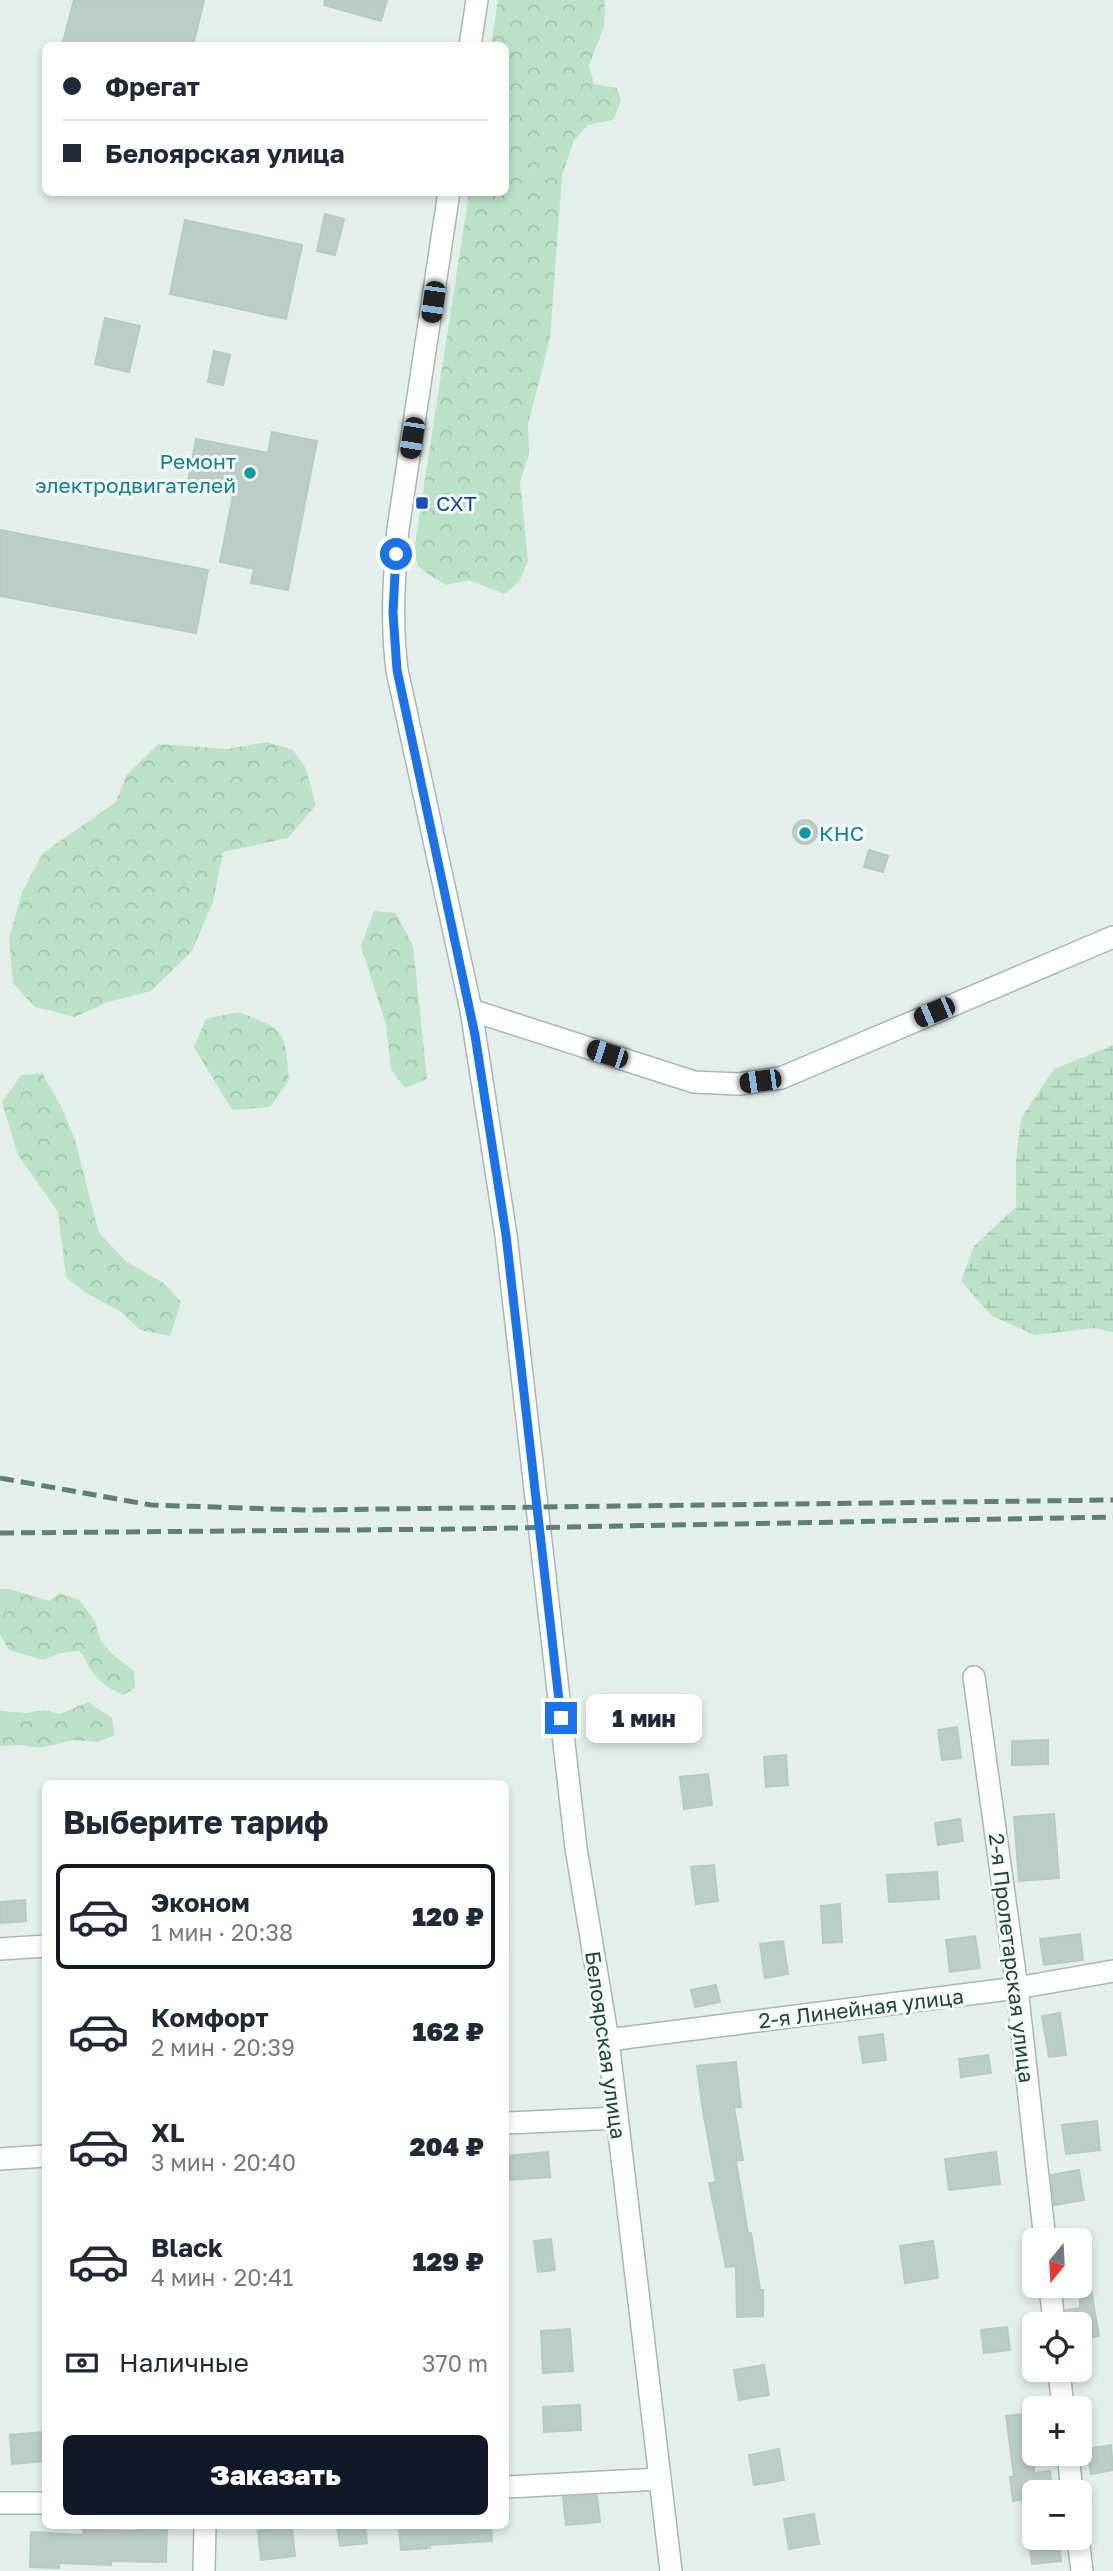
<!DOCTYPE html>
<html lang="ru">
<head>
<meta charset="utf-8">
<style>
  :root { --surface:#fff; --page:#f6f6f7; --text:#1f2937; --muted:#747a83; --line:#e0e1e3; --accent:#111827 }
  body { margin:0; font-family:"Golos Text",sans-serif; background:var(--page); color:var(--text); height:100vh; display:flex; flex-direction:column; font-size:26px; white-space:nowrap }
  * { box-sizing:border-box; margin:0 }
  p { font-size:23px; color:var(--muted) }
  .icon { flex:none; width:38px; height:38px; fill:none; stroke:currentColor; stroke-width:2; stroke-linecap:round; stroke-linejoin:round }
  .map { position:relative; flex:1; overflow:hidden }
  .drawer { position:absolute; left:42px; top:1780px; width:467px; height:749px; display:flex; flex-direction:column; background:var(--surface); border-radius:10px; box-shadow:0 4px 10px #0003 }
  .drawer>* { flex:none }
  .hud { position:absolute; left:42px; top:42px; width:467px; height:154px; border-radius:10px; box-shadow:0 4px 10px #0003; display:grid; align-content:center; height:154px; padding:0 21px; background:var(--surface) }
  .needle { width:46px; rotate:198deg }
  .tools { position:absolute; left:1022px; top:2228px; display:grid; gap:14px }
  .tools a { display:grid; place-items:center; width:70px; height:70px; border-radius:10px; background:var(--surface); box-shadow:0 4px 10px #0003; font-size:35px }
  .end { position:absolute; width:32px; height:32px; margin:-16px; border:9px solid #1a73e8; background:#fff; box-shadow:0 0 0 4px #fff }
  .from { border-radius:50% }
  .bubble { position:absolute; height:49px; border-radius:10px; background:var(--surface); box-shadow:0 4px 10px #0003; font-size:23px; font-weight:800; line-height:49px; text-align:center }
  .car { position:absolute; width:21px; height:42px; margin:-21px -10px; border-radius:9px; box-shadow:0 0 5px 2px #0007; background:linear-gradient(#222 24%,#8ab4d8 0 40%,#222 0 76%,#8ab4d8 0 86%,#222 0) }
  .hud b { display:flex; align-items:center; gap:24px; height:66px; font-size:26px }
  .hud b+b { border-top:2px solid var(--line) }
  .hud i { width:18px; height:18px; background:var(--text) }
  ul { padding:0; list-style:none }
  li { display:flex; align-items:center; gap:21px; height:105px; margin:0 14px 10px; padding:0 7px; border:4px solid transparent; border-radius:10px }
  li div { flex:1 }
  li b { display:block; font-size:26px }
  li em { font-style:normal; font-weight:800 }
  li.current { border-color:var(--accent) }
  li>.icon { width:63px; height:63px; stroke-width:1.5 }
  h2 { padding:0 21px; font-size:32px; line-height:84px }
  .pay { display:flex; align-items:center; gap:18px; height:77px; padding:0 21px; font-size:26px }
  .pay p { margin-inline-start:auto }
  .action { display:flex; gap:14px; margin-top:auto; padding:14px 21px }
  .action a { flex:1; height:80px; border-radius:10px; background:var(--accent); color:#fff; font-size:28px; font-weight:800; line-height:80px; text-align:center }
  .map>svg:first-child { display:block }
</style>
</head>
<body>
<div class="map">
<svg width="1113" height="2571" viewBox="0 0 1113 2571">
  <defs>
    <pattern id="forest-crowns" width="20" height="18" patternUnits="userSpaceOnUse" patternTransform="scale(1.75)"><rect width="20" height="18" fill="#bbe2c8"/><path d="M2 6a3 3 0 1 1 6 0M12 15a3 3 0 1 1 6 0" fill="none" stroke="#a0c3ad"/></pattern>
    <pattern id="wetland-marsh" width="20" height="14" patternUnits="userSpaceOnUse" patternTransform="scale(1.75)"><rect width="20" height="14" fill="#bbe2c8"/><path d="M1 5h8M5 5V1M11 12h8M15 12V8" fill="none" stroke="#a0c3ad"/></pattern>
  </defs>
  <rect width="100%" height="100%" fill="#e4efeb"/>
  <path fill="url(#forest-crowns)" d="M 498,0 L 605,0 L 604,26 L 589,66 L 594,84 L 617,88 L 621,101 L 613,120 L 588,125 L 574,140 L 562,175 L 550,339 L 528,424 L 529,454 L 520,482 L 528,561 L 519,582 L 504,594 L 469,580 L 446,585 L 429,575 L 418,566 L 414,550 L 469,193 L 506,192 L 506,46 L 491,45 Z
    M 267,742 L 293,750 L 306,769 L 316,805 L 288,838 L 223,852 L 213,902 L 192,951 L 151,991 L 108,1002 L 75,1017 L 35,1007 L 13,983 L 9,939 L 22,892 L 43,853 L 116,802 L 126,776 L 158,744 L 227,749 Z
    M 374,911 L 396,913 L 413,946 L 427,1079 L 405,1088 L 391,1069 L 386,1025 L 361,946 Z
    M 238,1012 C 285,1029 285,1030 289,1080 L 270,1107 L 232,1110 L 194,1047 L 206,1019 Z
    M 42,1073 L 61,1106 L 75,1140 L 99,1233 L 127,1262 L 165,1284 L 181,1302 L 170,1336 L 140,1330 L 121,1312 L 86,1293 L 66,1277 L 58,1212 L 18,1155 L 2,1102 L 21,1075 Z
    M 0,1589 L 10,1589 L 49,1601 L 60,1593 L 79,1600 L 95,1621 L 100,1639 L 111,1653 L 134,1671 L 135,1688 L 123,1695 C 111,1689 99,1683 91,1670 C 86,1663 86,1657 79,1651 L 61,1653 L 43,1660 L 9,1650 L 0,1634 Z
    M 88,1702 L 112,1718 L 115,1735 L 97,1742 L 74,1740 L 40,1748 L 19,1745 L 0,1746 L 0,1711 L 26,1713 L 44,1710 L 60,1714 Z"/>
  <path fill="url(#wetland-marsh)" d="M 1113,1045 L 1113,1332 L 1093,1328 L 1035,1335 L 992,1316 L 961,1281 L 974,1246 L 1016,1207 L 1016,1160 L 1021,1118 L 1054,1069 Z"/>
  <path fill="#bccdc7" stroke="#b6cac3" stroke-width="2" d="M 74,0 L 204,0 L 193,46 L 62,46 Z
    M 325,0 L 387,0 L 381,21 L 324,5 Z
    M 325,214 L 344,219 L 335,255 L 317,251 Z
    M 185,220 L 302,245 L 286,319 L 170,294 Z
    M 105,318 L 140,326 L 129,372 L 95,364 Z
    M 214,351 L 230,355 L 223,385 L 208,382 Z
    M 272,432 L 317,441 L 288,590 L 251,583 L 254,569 L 220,562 L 234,490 L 188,481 L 196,439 L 268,453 Z
    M 0,530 L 208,570 L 196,633 L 0,596 Z
    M793 832a12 12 0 1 1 24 0a12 12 0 1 1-24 0Z
    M 869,850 L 888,856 L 883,872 L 864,867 Z
    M 957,1727 L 961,1758 L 942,1760 L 938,1730 Z
    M 1048,1740 L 1048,1764 L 1012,1765 L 1012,1741 Z
    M 786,1755 L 788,1785 L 766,1787 L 764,1757 Z
    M 708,1774 L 712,1805 L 684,1809 L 680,1777 Z
    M 1054,1814 L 1059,1878 L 1019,1881 L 1014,1817 Z
    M 960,1819 L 963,1841 L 938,1845 L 935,1823 Z
    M 714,1865 L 718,1901 L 696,1904 L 691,1867 Z
    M 937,1872 L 939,1899 L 889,1902 L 887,1875 Z
    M 25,1900 L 26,1921 L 0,1923 L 0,1902 Z
    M 840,1904 L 842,1942 L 823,1943 L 821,1906 Z
    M 1080,1934 L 1083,1960 L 1044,1965 L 1040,1939 Z
    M 975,1936 L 980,1968 L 950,1972 L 946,1940 Z
    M 783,1941 L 788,1974 L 765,1978 L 760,1944 Z
    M 716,1985 L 720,2002 L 695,2007 L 691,1990 Z
    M 1060,2013 L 1066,2055 L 1049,2057 L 1042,2016 Z
    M 883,2034 L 886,2060 L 863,2063 L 859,2037 Z
    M 988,2055 L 991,2073 L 961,2077 L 959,2059 Z
    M 736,2062 L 741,2107 L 734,2107 L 743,2160 L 736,2161 L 748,2233 L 751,2233 L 760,2290 L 763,2290 L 763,2316 L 737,2317 L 736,2266 L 726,2267 L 709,2183 L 716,2182 L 703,2111 L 697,2066 Z
    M 1097,2121 L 1100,2150 L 1066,2154 L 1062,2125 Z
    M 548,2152 L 550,2177 L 508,2180 L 506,2156 Z
    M 996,2152 L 1000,2184 L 949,2190 L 945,2159 Z
    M 1079,2170 L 1084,2200 L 1054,2205 L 1051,2175 Z
    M 551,2239 L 555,2270 L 538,2272 L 534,2241 Z
    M 933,2241 L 938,2278 L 905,2283 L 900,2246 Z
    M 1080,2279 L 1089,2279 L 1099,2336 L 1080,2339 L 1080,2324 L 1067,2324 L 1066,2310 L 1080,2308 Z
    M 1007,2327 L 1010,2350 L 984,2353 L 981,2330 Z
    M 570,2329 L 573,2371 L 543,2373 L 541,2331 Z
    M 764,2365 L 769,2395 L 739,2400 L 734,2370 Z
    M 580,2405 L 581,2430 L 544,2432 L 543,2407 Z
    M 1034,2413 L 1034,2473 L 1050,2471 L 1053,2492 L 1034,2492 L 1034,2498 L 1013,2501 L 1010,2477 L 1014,2476 L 1006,2416 Z
    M 45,2432 L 46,2461 L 12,2464 L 10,2435 Z
    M 1111,2445 L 1113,2470 L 1091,2474 L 1087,2449 Z
    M 779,2449 L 784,2480 L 754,2485 L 749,2455 Z
    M 597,2495 L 600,2522 L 566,2525 L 563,2497 Z
    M 814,2514 L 819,2544 L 789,2549 L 784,2519 Z
    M 337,2525 L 365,2525 L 367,2543 L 340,2546 Z
    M 399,2525 L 491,2525 L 492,2541 L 429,2545 L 430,2548 L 401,2550 Z
    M 138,2527 L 167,2528 L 166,2562 L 111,2561 L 111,2565 L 59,2563 L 59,2568 L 30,2567 L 31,2532 L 83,2535 L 83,2530 L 138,2531 Z
    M 292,2527 L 295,2556 L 261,2560 L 258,2531 Z
    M 1047,2538 L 1058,2538 L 1061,2561 L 1032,2564 L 1029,2540 Z"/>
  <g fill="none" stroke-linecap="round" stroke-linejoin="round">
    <defs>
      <path id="minor" d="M 471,1010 L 694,1082 L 739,1084 L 781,1078 L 1113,937
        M 974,1677 L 1017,1988 L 1045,2240
        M 0,1949 L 46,1946
        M 608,2040 L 1017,1988 L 1113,1971
        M 506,2123 L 617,2118
        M 0,2159 L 46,2156
        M 1050,2286 L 1054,2324
        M 1059,2370 L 1063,2408
        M 1068,2454 L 1072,2492
        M 506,2487 L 660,2479
        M 0,2503 L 46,2503
        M 1078,2538 L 1082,2571
        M 204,2571 L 205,2525"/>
      <path id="tertiary" d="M 470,46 L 477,0
        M 449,192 L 398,529 C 394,576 391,623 397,670 L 471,1010 L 506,1235 L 576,1848 L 608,2040 L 671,2571"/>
    </defs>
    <use href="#minor" stroke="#a6b8b3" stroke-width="24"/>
    <use href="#tertiary" stroke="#a6b8b3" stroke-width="24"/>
    <use href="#minor" stroke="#fff" stroke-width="21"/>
    <use href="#tertiary" stroke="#fff" stroke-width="21"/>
    <path stroke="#5c7f77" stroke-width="5" stroke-dasharray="14 7" stroke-linecap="butt" d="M 0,1478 L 151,1505 L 304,1510 L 1113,1500
      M 0,1533 L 458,1529 L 1113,1517"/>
  </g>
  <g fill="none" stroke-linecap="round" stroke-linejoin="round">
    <path stroke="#1a73e8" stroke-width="9" d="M 396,554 L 393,613 L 397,670 L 475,1035 L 506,1235 L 561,1718"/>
  </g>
  <g fill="#0f9aa8" stroke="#f6fbf9" stroke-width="2.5">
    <circle cx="250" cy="473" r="7"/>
    <circle cx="805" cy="833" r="7"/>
  </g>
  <rect fill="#1a4fb4" stroke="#f6fbf9" stroke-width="2.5" x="415" y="496" width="14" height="14" rx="3.5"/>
  <g text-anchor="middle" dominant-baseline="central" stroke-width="6" stroke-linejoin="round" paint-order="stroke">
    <g font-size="21" fill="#0d838f" stroke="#f6fbf9" text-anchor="end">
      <text x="236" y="461">Ремонт<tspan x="236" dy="24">электродвигателей</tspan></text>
      <text x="819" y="833" text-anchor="start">КНС</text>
    </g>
    <g font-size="21" fill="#164399" stroke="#f6fbf9" text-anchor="start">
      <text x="436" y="503">СХТ</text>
    </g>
    <g font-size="21" fill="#21443c" stroke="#f6fbf9">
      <text transform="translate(1012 1958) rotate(83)">2-я Пролетарская улица</text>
      <text transform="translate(861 2008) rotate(-7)">2-я Линейная улица</text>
      <text transform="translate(606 2045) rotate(82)">Белоярская улица</text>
    </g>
  </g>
</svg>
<div class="tools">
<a><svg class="needle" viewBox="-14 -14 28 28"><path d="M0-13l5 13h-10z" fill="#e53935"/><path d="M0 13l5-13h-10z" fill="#747a83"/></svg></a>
<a><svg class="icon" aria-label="locate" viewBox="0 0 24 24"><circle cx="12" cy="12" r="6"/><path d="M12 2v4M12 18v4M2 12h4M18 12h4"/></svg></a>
<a>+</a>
<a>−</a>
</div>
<i class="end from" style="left:396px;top:554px"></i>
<i class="end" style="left:561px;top:1718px"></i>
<div class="bubble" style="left:586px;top:1694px;width:116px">1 мин</div>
<i class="car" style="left:433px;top:302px;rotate:188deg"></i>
<i class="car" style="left:412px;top:438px;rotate:189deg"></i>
<i class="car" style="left:934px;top:1012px;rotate:247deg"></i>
<i class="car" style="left:607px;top:1054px;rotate:288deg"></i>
<i class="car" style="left:760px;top:1081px;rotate:262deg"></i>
<div class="hud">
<b><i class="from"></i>Фрегат</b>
<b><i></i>Белоярская улица</b>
</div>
<section class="drawer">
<h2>Выберите тариф</h2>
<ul>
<li class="current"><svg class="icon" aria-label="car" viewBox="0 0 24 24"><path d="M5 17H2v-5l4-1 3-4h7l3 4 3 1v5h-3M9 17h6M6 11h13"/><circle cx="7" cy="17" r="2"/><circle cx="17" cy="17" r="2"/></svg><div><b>Эконом</b><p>1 мин · 20:38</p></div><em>120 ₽</em></li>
<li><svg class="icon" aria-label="car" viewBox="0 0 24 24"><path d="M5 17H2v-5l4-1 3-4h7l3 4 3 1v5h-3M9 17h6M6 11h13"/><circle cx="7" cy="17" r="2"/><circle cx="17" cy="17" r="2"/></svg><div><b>Комфорт</b><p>2 мин · 20:39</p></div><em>162 ₽</em></li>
<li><svg class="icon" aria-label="car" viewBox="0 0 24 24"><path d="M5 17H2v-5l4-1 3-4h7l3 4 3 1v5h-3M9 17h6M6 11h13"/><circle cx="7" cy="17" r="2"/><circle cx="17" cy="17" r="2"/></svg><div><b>XL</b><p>3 мин · 20:40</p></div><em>204 ₽</em></li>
<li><svg class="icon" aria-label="car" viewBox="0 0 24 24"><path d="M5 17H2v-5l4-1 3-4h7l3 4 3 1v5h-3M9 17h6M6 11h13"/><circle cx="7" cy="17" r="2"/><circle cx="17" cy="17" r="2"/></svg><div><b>Black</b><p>4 мин · 20:41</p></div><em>129 ₽</em></li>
</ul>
<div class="pay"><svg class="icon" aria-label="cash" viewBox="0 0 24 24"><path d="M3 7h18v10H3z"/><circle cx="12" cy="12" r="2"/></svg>Наличные<p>370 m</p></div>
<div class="action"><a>Заказать</a></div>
</section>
</div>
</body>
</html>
